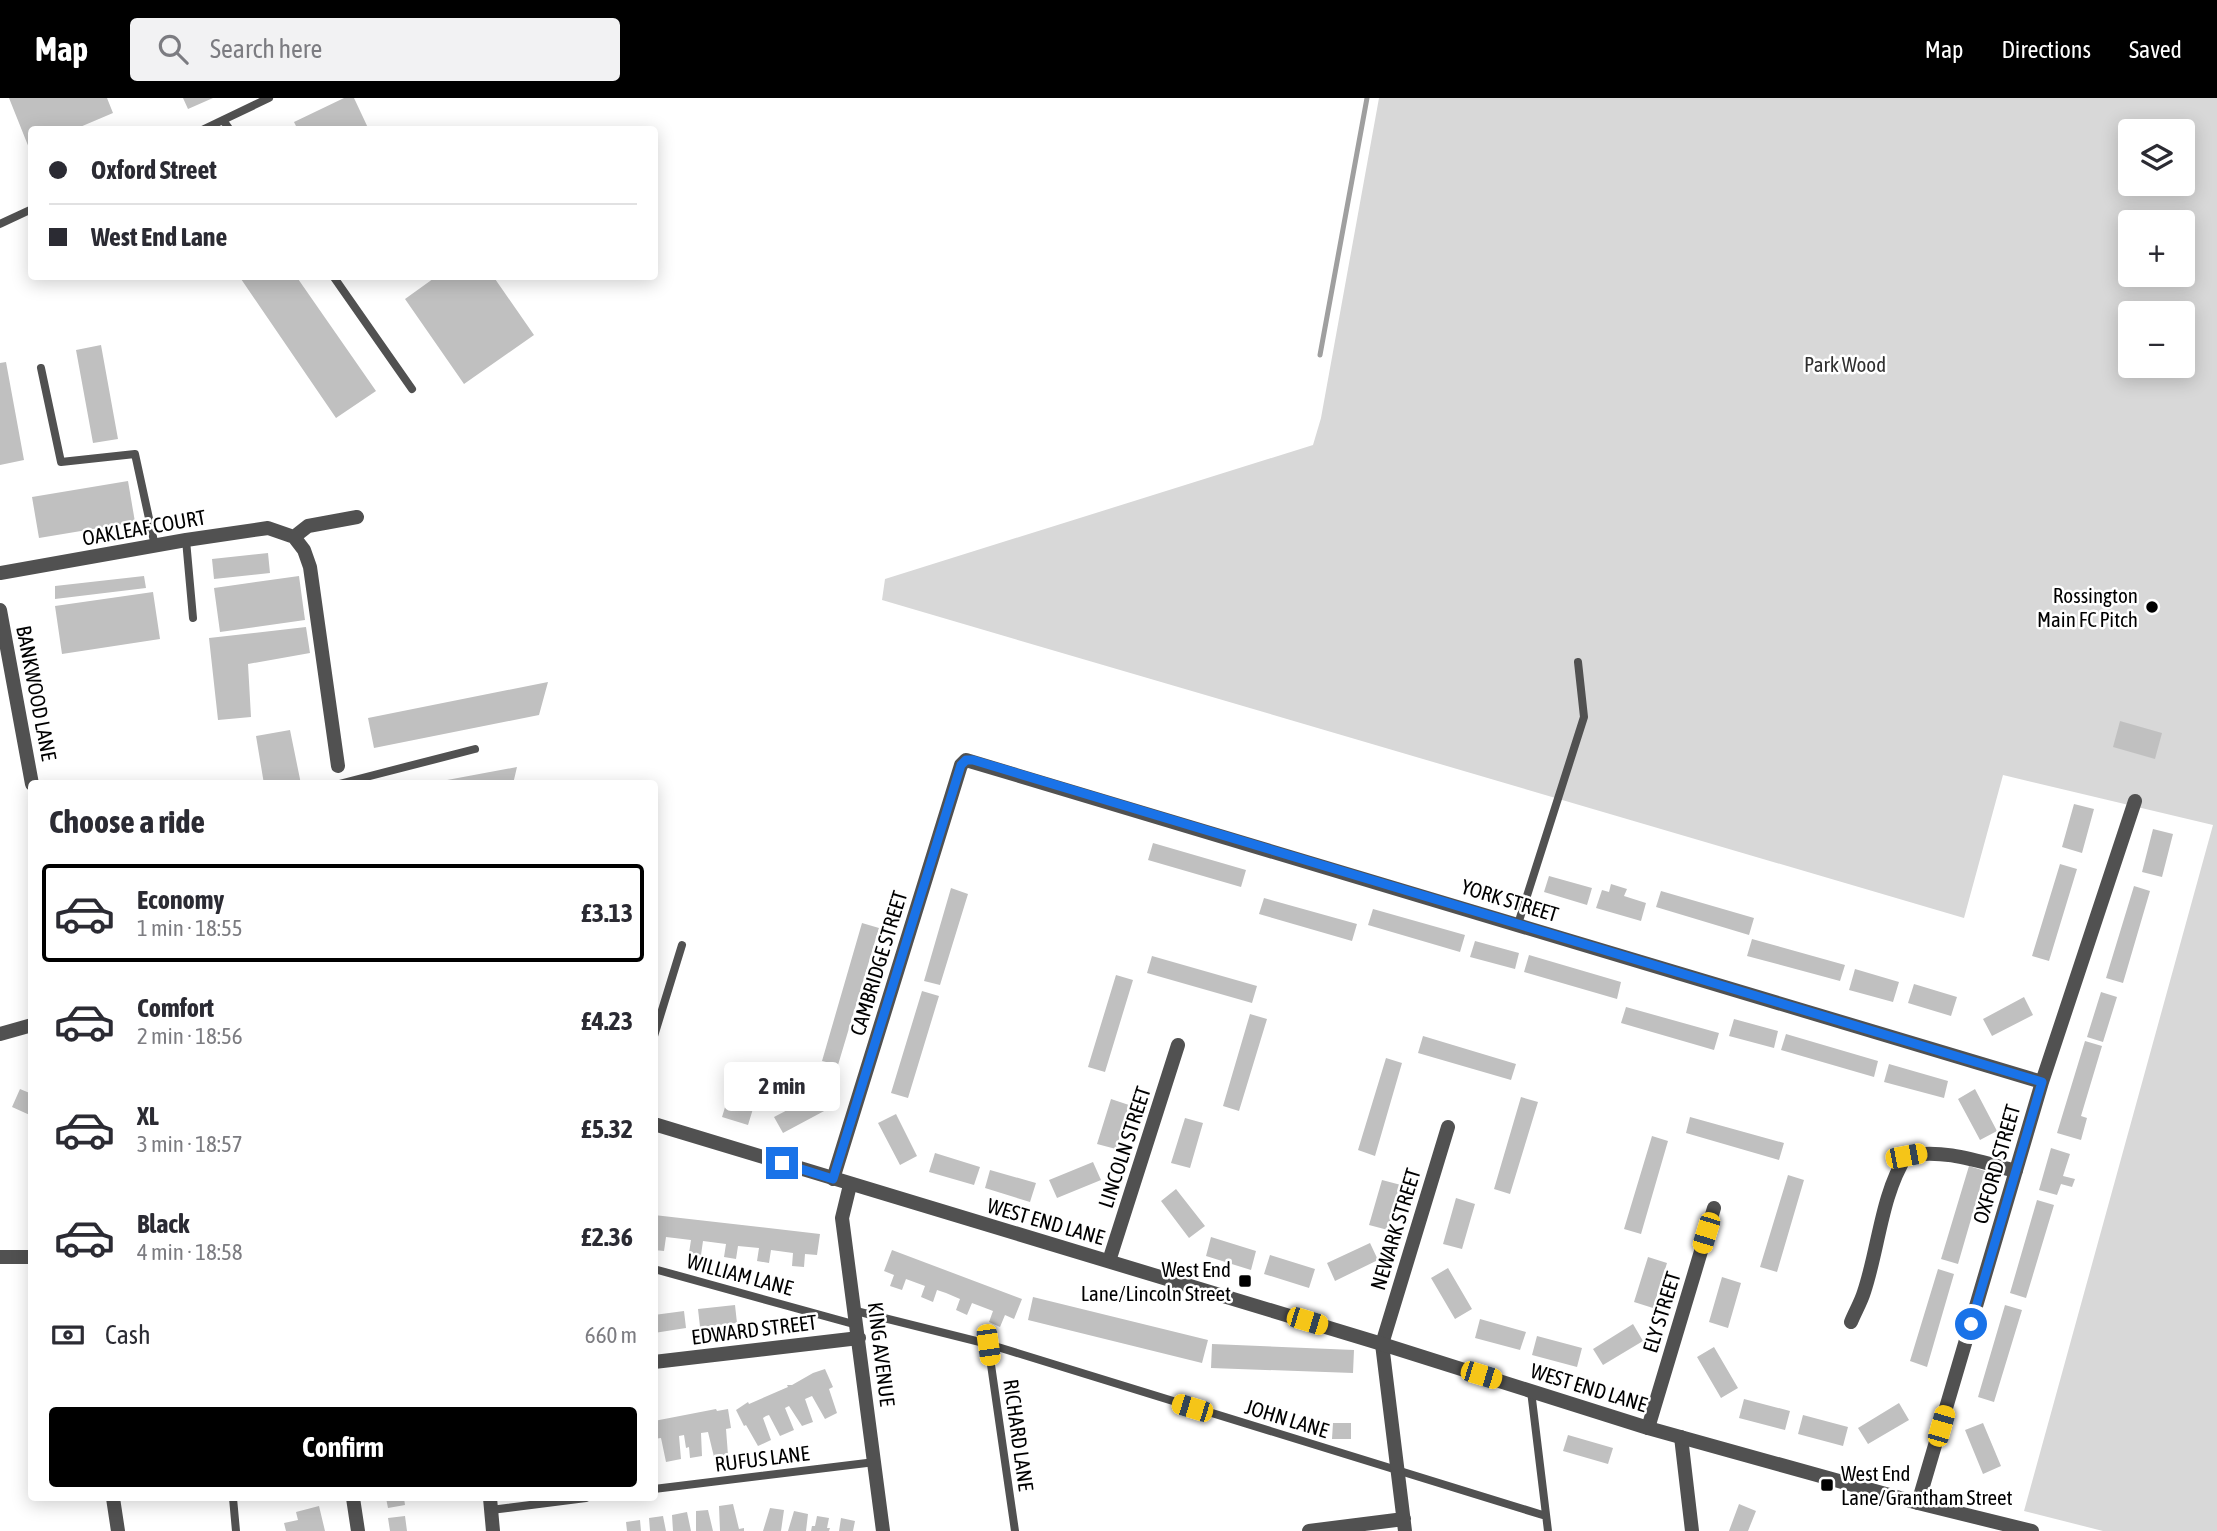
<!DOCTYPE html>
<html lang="en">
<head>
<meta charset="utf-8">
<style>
  :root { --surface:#fff; --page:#f2f2f3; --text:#2b2b33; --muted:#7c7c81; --line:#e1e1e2; --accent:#000 }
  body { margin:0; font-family:"Asap Condensed",sans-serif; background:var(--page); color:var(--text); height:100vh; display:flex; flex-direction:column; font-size:26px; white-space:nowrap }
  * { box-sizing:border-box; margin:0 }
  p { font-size:23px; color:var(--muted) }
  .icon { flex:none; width:38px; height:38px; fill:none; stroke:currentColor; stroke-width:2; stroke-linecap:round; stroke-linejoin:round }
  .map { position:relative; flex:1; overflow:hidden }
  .details { position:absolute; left:28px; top:682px; width:630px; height:721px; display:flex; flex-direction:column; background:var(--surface); border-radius:7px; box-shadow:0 4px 18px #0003 }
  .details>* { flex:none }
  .banner { position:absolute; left:28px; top:28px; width:630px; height:154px; border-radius:7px; box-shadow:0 4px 18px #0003; display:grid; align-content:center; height:154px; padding:0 21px; background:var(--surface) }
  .controls { position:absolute; left:2118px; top:21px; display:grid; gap:14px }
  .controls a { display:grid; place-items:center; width:77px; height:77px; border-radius:7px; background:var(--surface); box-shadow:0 4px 18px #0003; font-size:35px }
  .end { position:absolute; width:32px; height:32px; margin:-16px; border:9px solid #1a73e8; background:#fff; box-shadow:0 0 0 4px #fff }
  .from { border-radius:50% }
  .bubble { position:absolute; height:49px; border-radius:7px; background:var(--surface); box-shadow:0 4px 18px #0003; font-size:23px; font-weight:700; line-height:49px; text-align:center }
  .car { position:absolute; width:21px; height:42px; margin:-21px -10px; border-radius:9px; box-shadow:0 0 5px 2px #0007; background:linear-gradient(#f5c518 24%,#345 0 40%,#f5c518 0 76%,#345 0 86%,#f5c518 0) }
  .banner b { display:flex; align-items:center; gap:24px; height:66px; font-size:26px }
  .banner b+b { border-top:2px solid var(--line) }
  .banner i { width:18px; height:18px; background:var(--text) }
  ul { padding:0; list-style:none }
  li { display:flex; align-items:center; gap:21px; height:98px; margin:0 14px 10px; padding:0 7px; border:4px solid transparent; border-radius:7px }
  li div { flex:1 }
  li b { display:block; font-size:26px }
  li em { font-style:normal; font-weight:700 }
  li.active { border-color:var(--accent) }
  li>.icon { width:63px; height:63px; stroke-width:1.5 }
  h2 { padding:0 21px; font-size:32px; line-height:84px }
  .pay { display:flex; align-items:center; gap:18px; height:77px; padding:0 21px; font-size:26px }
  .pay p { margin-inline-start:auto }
  .button { display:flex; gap:14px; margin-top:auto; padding:14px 21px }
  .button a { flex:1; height:80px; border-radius:7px; background:var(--accent); color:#fff; font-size:28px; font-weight:700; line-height:80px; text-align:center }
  header { display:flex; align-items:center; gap:42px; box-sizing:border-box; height:98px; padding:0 35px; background:var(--accent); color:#fff }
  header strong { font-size:33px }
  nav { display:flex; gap:38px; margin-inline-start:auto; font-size:24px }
  .search { width:490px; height:63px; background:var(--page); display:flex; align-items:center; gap:18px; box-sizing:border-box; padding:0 24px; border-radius:7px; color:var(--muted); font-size:26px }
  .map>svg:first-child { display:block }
</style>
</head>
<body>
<header>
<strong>Map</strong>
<div class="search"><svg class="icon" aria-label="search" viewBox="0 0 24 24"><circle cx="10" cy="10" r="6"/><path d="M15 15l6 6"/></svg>Search here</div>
<nav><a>Map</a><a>Directions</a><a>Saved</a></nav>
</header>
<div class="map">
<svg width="2217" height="1433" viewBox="0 0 2217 1433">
  <rect width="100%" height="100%" fill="#fff"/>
  <path fill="#d8d8d8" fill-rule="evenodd" d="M 1379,0 L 2217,0 L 2217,1433 L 2103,1433 L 2024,1413 L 2213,727 L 2003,677 L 1964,820 L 882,502 L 885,481 L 1313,347 L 1321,320 ZM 2130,33 L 2182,33 L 2182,86 L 2130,86 ZM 2130,124 L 2182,124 L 2182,177 L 2130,177 ZM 2130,215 L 2182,215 L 2182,268 L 2130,268 Z"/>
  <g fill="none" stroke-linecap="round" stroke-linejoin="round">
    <path stroke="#9f9f9f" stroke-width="5" d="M 1320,257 L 1367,0"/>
  </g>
  <path fill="#c0c0c0" d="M 9,0 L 107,0 L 113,15 L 73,32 L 32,32 L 32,49 L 29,50 Z
    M 183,0 L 213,0 L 188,11 Z
    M 344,0 L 354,0 L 369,32 L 298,32 L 294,24 Z
    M 239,178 L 296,178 L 376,293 L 336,320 Z
    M 437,178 L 493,178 L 534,237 L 464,286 L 405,201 Z
    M 101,247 L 118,341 L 93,345 L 76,252 Z
    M 6,264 L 24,362 L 0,367 L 0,265 Z
    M 128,383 L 135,424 L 39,440 L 32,399 Z
    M 268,455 L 270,475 L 214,481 L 212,461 Z
    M 144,478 L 146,490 L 55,501 L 55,488 Z
    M 299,478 L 305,522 L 220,534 L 214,490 Z
    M 153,494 L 160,541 L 62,556 L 55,508 Z
    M 306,529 L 310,555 L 248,566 L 251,619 L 218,622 L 209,540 Z
    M 548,584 L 539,617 L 374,650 L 368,620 Z
    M 2120,623 L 2162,635 L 2155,661 L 2113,649 Z
    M 290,632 L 301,686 L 264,686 L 256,638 Z
    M 517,669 L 513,686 L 431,686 L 431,685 Z
    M 2074,706 L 2094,711 L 2082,755 L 2062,749 Z
    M 2153,731 L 2173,736 L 2162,779 L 2142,774 Z
    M 1153,745 L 1246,772 L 1241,789 L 1148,762 Z
    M 2060,766 L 2077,771 L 2049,863 L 2032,858 Z
    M 1549,778 L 1592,790 L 1587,807 L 1544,794 Z
    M 1611,786 L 1627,791 L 1624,798 L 1646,805 L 1641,823 L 1596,810 L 1602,792 L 1609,794 Z
    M 2134,788 L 2150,793 L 2123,885 L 2106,880 Z
    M 951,790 L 968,796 L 940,887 L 924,883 Z
    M 1661,793 L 1754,820 L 1749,837 L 1656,809 Z
    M 1264,800 L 1357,826 L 1352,843 L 1259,816 Z
    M 1373,811 L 1465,837 L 1460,854 L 1368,827 Z
    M 862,825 L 879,830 L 838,967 L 822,963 Z
    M 1752,841 L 1845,867 L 1840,883 L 1747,858 Z
    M 1475,843 L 1519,855 L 1515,871 L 1470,859 Z
    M 1529,857 L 1621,884 L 1617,901 L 1524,874 Z
    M 1152,858 L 1257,888 L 1252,905 L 1147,875 Z
    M 1855,871 L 1899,884 L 1893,904 L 1849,892 Z
    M 1116,877 L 1133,882 L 1105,974 L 1088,969 Z
    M 1914,886 L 1957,899 L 1951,918 L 1908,905 Z
    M 922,893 L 939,898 L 908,1000 L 891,995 Z
    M 2101,894 L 2117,899 L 2103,944 L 2087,939 Z
    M 2024,899 L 2033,917 L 1992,938 L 1983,921 Z
    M 1626,909 L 1719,935 L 1714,952 L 1621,925 Z
    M 1250,916 L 1267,921 L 1239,1013 L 1223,1008 Z
    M 1734,921 L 1778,933 L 1774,950 L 1729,938 Z
    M 1786,936 L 1878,963 L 1874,979 L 1781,952 Z
    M 1423,938 L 1516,966 L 1511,982 L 1418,955 Z
    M 2085,943 L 2102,948 L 2081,1018 L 2087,1020 L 2081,1042 L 2057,1035 Z
    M 1386,960 L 1402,965 L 1375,1058 L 1358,1052 Z
    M 1889,966 L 1948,983 L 1944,1000 L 1884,984 Z
    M 20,991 L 32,996 L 32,1018 L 12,1009 Z
    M 1975,991 L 1997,1033 L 1980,1042 L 1958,1001 Z
    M 730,993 L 756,1001 L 748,1027 L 722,1019 Z
    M 818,996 L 826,1012 L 783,1035 L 774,1019 Z
    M 1521,999 L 1538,1004 L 1510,1096 L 1494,1091 Z
    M 1111,1001 L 1129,1007 L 1116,1051 L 1097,1046 Z
    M 896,1016 L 917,1058 L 900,1067 L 878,1025 Z
    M 1690,1019 L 1784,1045 L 1779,1062 L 1686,1035 Z
    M 1185,1020 L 1203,1025 L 1190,1070 L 1171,1065 Z
    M 1652,1038 L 1668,1043 L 1641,1136 L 1624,1131 Z
    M 2051,1050 L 2070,1056 L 2063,1078 L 2075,1081 L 2072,1089 L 2061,1086 L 2057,1097 L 2039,1092 Z
    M 935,1055 L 980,1069 L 974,1087 L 929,1074 Z
    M 1093,1064 L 1101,1082 L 1057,1100 L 1049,1082 Z
    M 1969,1068 L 1985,1073 L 1958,1166 L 1941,1161 Z
    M 990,1072 L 1036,1085 L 1030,1104 L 985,1090 Z
    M 1788,1077 L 1804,1082 L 1777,1174 L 1760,1169 Z
    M 1382,1082 L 1401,1087 L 1388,1132 L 1369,1127 Z
    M 1176,1091 L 1205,1128 L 1189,1140 L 1161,1103 Z
    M 1456,1100 L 1475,1106 L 1462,1151 L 1443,1146 Z
    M 2037,1102 L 2054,1107 L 2026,1200 L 2010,1195 Z
    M 654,1117 L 820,1136 L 817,1157 L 805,1156 L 804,1169 L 792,1168 L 793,1155 L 771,1152 L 769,1165 L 757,1163 L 759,1150 L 738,1148 L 736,1161 L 724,1159 L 726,1146 L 703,1143 L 701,1157 L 689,1155 L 691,1142 L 666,1139 L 664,1153 L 654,1152 Z
    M 1211,1139 L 1256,1153 L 1251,1172 L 1206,1158 Z
    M 1370,1145 L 1378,1162 L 1335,1183 L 1327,1165 Z
    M 892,1152 L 1022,1201 L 1014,1221 L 1005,1217 L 1000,1229 L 989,1224 L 993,1213 L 972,1205 L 967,1217 L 956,1212 L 960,1201 L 946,1195 L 937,1192 L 933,1204 L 921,1199 L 925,1188 L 906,1181 L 902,1192 L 890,1188 L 894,1177 L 884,1173 Z
    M 1270,1157 L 1315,1171 L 1309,1190 L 1264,1176 Z
    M 1648,1159 L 1667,1165 L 1653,1210 L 1634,1204 Z
    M 1448,1170 L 1472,1211 L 1455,1221 L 1431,1180 Z
    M 1938,1171 L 1954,1176 L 1927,1269 L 1910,1263 Z
    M 1722,1179 L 1741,1185 L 1728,1230 L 1709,1224 Z
    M 1033,1199 L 1208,1242 L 1202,1265 L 1028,1222 Z
    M 735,1207 L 737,1225 L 700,1229 L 698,1211 Z
    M 2005,1207 L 2022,1212 L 1994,1304 L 1978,1299 Z
    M 684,1213 L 686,1230 L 654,1235 L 654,1217 Z
    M 1480,1221 L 1526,1234 L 1520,1252 L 1475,1240 Z
    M 1633,1226 L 1643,1243 L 1603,1267 L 1593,1251 Z
    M 1537,1238 L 1582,1250 L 1577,1269 L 1532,1257 Z
    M 1212,1246 L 1354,1252 L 1353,1275 L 1211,1270 Z
    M 1714,1249 L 1738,1290 L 1721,1300 L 1697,1259 Z
    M 825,1271 L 833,1289 L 829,1291 L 837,1315 L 825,1321 L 812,1298 L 805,1301 L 813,1324 L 802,1328 L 789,1308 L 785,1310 L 794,1332 L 780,1338 L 769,1317 L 766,1318 L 763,1320 L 771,1342 L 758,1348 L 746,1327 L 744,1328 L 736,1312 L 748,1304 L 749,1306 L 788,1289 L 787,1287 L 792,1287 L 813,1275 Z
    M 1744,1301 L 1790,1313 L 1785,1332 L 1739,1320 Z
    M 1899,1305 L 1909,1322 L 1868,1346 L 1858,1330 Z
    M 716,1311 L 717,1313 L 728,1311 L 731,1330 L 726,1331 L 728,1357 L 714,1359 L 708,1334 L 701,1335 L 702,1358 L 690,1360 L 689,1349 L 686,1350 L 684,1337 L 679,1338 L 681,1361 L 666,1364 L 661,1340 L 654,1341 L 654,1323 Z
    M 1803,1317 L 1848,1329 L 1843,1348 L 1798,1336 Z
    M 1333,1325 L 1351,1325 L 1351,1341 L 1332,1341 Z
    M 1983,1325 L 2001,1368 L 1983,1376 L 1965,1332 Z
    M 1568,1337 L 1613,1350 L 1608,1366 L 1563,1353 Z
    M 386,1400 L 404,1400 L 405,1407 L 388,1410 Z
    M 733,1406 L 739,1431 L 744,1430 L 744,1433 L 720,1433 L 719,1408 Z
    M 1739,1406 L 1756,1413 L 1748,1433 L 1729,1433 Z
    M 319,1408 L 325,1433 L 286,1433 L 284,1425 L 298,1422 L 296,1414 Z
    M 770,1410 L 784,1412 L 781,1433 L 763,1433 Z
    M 708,1412 L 713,1433 L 696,1433 L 696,1413 Z
    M 794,1413 L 808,1416 L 806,1433 L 788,1433 Z
    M 687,1414 L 691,1433 L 673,1433 L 672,1417 Z
    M 405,1418 L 407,1433 L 390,1433 L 388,1420 Z
    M 663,1418 L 666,1433 L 650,1433 L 649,1420 Z
    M 817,1418 L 829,1420 L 827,1430 L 830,1430 L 829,1433 L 811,1433 L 812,1428 L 815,1428 Z
    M 841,1420 L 855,1423 L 853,1433 L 839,1433 Z
    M 640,1422 L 641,1433 L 627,1433 L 626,1424 Z"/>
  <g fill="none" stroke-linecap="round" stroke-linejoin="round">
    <path stroke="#515151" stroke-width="8" d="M 223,22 L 230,32
      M 202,32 L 269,0
      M 0,126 L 32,111
      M 333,178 L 412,291
      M 41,270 L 61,364 L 135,356 L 155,448
      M 186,442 L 193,520
      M 339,686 L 475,651
      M 1518,826 L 1584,619 L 1578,564
      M 654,938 L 682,847
      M 654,1171 L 857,1227
      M 856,1213 L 988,1246 L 1546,1418
      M 988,1246 L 1015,1433
      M 1531,1293 L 1548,1433
      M 654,1391 L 875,1364
      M 233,1400 L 236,1433
      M 491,1412 L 586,1400"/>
    <path stroke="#515151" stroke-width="14" d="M 294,439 L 308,428 L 357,419
      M 0,475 L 186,442 L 268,430 L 294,439 L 304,452 L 310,469 L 338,668
      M 0,512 L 32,686
      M 833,1081 L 961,667 L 966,662 L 2042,984
      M 850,1087 L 842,1120 L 883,1433
      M 0,1159 L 32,1159
      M 1109,1163 L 1178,947
      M 1851,1224 C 1855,1214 1861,1204 1864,1194 C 1879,1149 1881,1098 1906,1058 C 1944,1050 1980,1064 2016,1073
      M 654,1264 L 859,1240
      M 1648,1330 L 1714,1110
      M 1681,1339 L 1692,1433
      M 113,1400 L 118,1433
      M 353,1400 L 358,1433
      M 490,1400 L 493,1433
      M 1918,1405 L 2042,984 L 2135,703
      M 1309,1433 L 1404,1421
      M 1405,1433 L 1382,1246 L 1448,1029"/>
    <path stroke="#515151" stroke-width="14" d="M 0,936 L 32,927
      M 654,1026 L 1382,1246 L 1648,1330 L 1918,1405 L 2032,1433"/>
  </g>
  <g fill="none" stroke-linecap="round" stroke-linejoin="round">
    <path stroke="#1a73e8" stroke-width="9" d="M 782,1065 L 833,1081 L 961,667 L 966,662 L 973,662 L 2042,984 L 1971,1226"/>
  </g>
  <g fill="#000" stroke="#fff" stroke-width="2.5">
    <circle cx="2152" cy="509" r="7"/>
    <rect x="1238" y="1176" width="14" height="14" rx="3.5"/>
    <rect x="1820" y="1380" width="14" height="14" rx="3.5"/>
  </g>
  <g text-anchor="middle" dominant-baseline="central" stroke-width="5" stroke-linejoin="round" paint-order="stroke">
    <g font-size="21" fill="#2f2f2f" stroke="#fff">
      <text x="1845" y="266">Park Wood</text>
    </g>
    <g font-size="21" fill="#000" stroke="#fff">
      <text transform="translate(144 429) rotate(-10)">OAKLEAF COURT</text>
      <text transform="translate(37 595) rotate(79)">BANKWOOD LANE</text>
      <text transform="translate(1510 802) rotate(17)">YORK STREET</text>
      <text transform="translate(878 865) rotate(-73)">CAMBRIDGE STREET</text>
      <text transform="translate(1124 1049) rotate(-72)">LINCOLN STREET</text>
      <text transform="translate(1996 1066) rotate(-74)">OXFORD STREET</text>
      <text transform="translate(1046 1123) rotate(16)">WEST END LANE</text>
      <text transform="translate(1395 1131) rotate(-73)">NEWARK STREET</text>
      <text transform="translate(740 1176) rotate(15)">WILLIAM LANE</text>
      <text transform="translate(1661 1214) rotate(-73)">ELY STREET</text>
      <text transform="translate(754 1231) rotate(-7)">EDWARD STREET</text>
      <text transform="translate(882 1256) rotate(83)">KING AVENUE</text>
      <text transform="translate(1589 1289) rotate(17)">WEST END LANE</text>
      <text transform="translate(1287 1320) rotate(17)">JOHN LANE</text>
      <text transform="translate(1019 1337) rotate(82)">RICHARD LANE</text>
      <text transform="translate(762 1360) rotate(-7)">RUFUS LANE</text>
    </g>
    <g font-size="21" fill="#000" stroke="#fff" text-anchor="end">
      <text x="2138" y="497">Rossington<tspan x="2138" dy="24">Main FC Pitch</tspan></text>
      <text x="1231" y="1171">West End<tspan x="1231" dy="24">Lane/Lincoln Street</tspan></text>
      <text x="1841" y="1375" text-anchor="start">West End<tspan x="1841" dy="24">Lane/Grantham Street</tspan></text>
    </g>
  </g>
</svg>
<div class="controls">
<a><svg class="icon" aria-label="layers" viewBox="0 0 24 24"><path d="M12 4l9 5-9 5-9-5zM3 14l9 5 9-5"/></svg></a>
<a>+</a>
<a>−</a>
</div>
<i class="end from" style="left:1971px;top:1226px"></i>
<i class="end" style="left:782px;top:1065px"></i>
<div class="bubble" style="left:724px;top:964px;width:116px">2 min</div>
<i class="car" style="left:1906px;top:1058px;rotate:79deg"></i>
<i class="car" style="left:1706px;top:1135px;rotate:197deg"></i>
<i class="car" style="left:1307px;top:1223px;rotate:107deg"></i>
<i class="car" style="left:988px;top:1247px;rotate:172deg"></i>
<i class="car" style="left:1481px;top:1277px;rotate:107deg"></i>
<i class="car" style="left:1192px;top:1310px;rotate:287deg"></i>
<i class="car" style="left:1941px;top:1328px;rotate:16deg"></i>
<div class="banner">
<b><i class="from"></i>Oxford Street</b>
<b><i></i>West End Lane</b>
</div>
<section class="details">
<h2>Choose a ride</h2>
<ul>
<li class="active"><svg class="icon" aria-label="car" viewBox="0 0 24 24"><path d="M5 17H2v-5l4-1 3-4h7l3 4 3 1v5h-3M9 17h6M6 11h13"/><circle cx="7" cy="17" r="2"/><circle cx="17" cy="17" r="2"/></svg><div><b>Economy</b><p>1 min · 18:55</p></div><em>£3.13</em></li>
<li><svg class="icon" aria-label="car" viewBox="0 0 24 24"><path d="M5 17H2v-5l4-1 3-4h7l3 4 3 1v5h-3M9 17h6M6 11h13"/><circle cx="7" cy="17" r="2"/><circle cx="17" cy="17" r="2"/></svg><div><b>Comfort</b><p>2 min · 18:56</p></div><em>£4.23</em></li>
<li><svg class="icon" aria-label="car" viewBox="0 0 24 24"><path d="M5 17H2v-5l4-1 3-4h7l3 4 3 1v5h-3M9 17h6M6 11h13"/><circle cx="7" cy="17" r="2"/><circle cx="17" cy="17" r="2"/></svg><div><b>XL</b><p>3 min · 18:57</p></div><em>£5.32</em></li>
<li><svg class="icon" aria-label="car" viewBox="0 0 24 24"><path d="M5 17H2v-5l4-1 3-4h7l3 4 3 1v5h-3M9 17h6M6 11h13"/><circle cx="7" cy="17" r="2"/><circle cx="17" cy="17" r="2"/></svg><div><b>Black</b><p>4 min · 18:58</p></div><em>£2.36</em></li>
</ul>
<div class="pay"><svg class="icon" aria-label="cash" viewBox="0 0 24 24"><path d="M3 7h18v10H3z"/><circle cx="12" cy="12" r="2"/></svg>Cash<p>660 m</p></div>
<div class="button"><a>Confirm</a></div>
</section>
</div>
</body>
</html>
